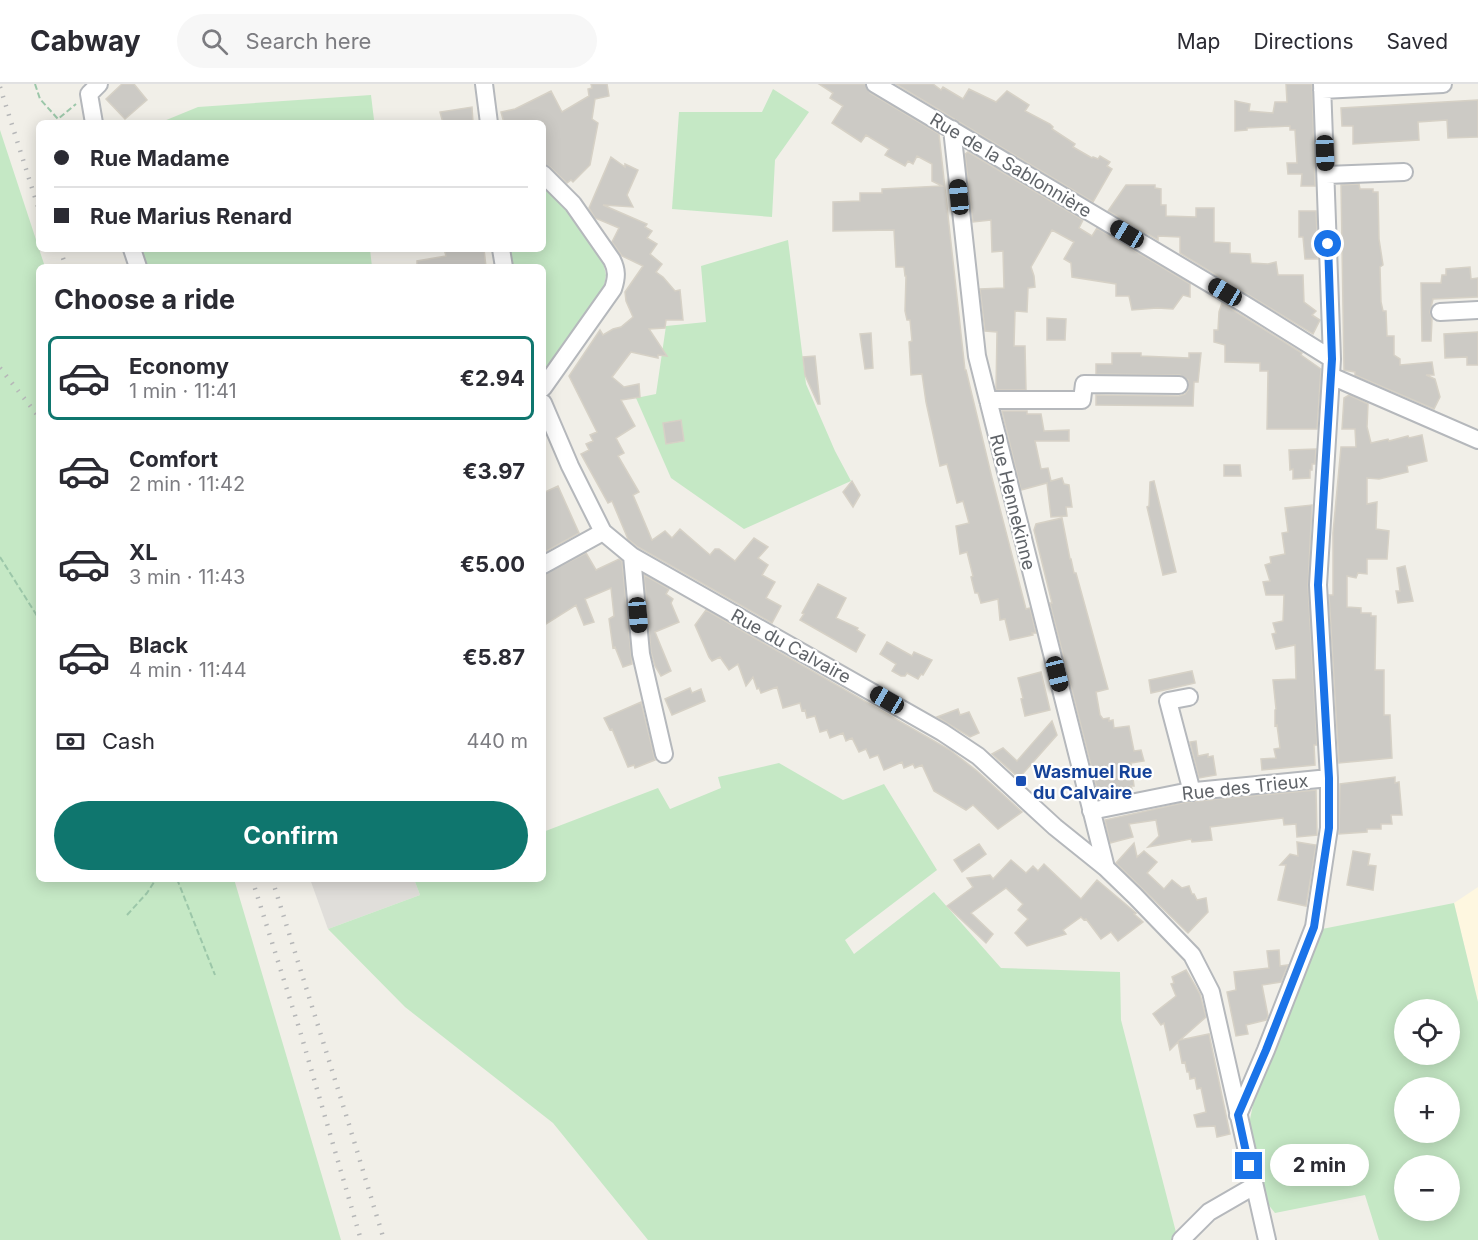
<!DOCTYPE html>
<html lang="en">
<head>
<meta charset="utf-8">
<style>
  :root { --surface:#fff; --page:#f7f7f7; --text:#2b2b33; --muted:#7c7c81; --line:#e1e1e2; --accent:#0f766e }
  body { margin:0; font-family:Inter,sans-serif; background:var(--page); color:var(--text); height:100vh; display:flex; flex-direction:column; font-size:22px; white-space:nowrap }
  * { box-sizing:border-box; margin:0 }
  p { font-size:20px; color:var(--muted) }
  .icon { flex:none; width:33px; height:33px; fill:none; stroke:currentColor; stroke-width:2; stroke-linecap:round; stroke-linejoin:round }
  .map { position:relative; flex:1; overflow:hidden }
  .sheet { position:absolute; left:36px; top:180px; width:510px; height:618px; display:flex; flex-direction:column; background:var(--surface); border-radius:9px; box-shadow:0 3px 15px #0003 }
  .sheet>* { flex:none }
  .guide { position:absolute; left:36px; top:36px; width:510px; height:132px; border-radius:9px; box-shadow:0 3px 15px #0003; display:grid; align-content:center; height:132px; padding:0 18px; background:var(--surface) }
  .controls { position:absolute; left:1394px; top:915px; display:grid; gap:12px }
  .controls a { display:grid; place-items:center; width:66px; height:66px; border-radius:50%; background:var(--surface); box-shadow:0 3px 15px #0003; font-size:30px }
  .end { position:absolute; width:27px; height:27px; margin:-14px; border:8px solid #1a73e8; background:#fff; box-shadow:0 0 0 3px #fff }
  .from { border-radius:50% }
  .bubble { position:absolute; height:42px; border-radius:21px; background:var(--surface); box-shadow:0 3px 15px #0003; font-size:20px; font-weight:700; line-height:42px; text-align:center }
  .car { position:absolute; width:18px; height:36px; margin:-18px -9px; border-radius:8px; box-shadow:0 0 4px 2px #0007; background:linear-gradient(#222 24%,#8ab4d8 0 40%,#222 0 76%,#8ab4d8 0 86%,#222 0) }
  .guide b { display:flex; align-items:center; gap:21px; height:57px; font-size:22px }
  .guide b+b { border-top:2px solid var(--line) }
  .guide i { width:15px; height:15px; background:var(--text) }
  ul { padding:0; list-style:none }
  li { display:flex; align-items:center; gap:18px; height:84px; margin:0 12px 9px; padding:0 6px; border:3px solid transparent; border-radius:9px }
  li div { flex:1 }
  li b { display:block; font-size:22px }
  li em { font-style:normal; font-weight:700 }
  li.on { border-color:var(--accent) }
  li>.icon { width:54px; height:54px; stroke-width:1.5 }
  h2 { padding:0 18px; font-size:27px; line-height:72px }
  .pay { display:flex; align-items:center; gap:15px; height:66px; padding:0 18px; font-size:22px }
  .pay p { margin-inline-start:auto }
  .action { display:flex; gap:12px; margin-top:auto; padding:12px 18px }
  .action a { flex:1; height:69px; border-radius:36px; background:var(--accent); color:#fff; font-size:24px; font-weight:700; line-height:69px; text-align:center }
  header { display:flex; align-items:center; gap:36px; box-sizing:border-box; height:84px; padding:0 30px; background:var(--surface); border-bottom:2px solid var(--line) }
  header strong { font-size:28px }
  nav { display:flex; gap:33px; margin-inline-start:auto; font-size:21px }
  .search { width:420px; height:54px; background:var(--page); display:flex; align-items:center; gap:15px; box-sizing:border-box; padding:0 21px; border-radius:33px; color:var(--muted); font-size:22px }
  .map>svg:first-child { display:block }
</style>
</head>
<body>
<header>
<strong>Cabway</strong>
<div class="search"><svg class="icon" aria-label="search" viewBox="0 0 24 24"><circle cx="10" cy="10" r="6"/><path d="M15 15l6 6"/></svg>Search here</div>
<nav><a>Map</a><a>Directions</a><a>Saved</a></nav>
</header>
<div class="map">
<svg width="1478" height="1156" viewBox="0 0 1478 1156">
  <rect width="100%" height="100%" fill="#f1efe8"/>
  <path fill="#fef7e0" d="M 1478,803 L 1478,918 L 1454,819 Z"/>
  <path fill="#e0deda" d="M 310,795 L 414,795 L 420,811 L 328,845 Z"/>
  <path fill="#c5e8c5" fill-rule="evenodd" d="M 773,5 L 809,28 L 775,76 L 772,133 L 672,125 L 679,28 L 762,28 Z
    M 371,11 L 374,36 L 364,39 L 159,39 L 198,23 Z
    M 0,46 L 45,183 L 39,183 L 39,795 L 234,795 L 341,1156 L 0,1156 Z
    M 543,98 L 570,127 L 603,178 L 606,191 L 604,203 L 543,290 L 543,183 L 510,183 L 507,165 L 543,165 Z
    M 788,156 L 806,300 L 835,367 L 851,397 L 744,445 L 671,394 L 636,314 L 656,310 L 666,242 L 706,238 L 701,182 Z
    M 142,165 L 370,165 L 372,183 L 147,183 Z
    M 779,679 L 843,716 L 884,700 L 937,786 L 845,856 L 854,870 L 934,808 L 1001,884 L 1120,888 L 1121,936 L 1178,1156 L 648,1156 L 553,1039 L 405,923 L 328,845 L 420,811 L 414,795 L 543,795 L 543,748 L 658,704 L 670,725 L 721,704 L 718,693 Z
    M 1454,819 L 1478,918 L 1478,1156 L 1379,1156 L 1365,1111 L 1275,1129 L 1263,1114 L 1249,1040 L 1255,1011 L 1322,845 ZM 1404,926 L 1449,926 L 1449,970 L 1404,970 ZM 1404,1004 L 1449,1004 L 1449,1048 L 1404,1048 ZM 1404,1082 L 1449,1082 L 1449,1126 L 1404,1126 Z"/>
  <path fill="#cccac5" stroke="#d6d1c6" stroke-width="1.5" d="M 122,0 L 134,0 L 147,16 L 125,35 L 106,15 Z
    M 591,0 L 607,0 L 609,12 L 595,15 L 592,35 L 598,39 L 590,81 L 573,98 L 571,96 L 567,99 L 550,83 L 543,80 L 543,39 L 504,39 L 501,28 L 515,25 L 551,7 L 562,28 L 589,12 L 588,5 L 592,4 Z
    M 819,0 L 865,0 L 870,9 L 939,50 L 965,286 L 966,286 L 992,394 L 1026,525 L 1030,524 L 1036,549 L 1032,549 L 1033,551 L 1010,556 L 1005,535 L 1000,536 L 998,515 L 981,519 L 978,509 L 975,509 L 971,493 L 973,492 L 967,468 L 960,470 L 956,442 L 969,439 L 963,417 L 957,419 L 947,380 L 940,382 L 926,318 L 922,290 L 911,291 L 909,258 L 912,257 L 910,236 L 907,236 L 905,227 L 906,192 L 905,192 L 904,183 L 896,183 L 894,146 L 833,147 L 833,118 L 860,117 L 860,109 L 882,109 L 882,105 L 942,102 L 932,97 L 932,80 L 917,72 L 913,80 L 908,77 L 905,82 L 885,71 L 889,65 L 866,51 L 861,58 L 832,39 L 843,22 L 830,14 L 833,9 Z
    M 896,0 L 933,0 L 941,6 L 943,3 L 963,15 L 969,5 L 996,18 L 1007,7 L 1029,21 L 1025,27 L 1050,40 L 1053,43 L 1052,45 L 1075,60 L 1073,63 L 1092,74 L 1093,73 L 1098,75 L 1100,72 L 1110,78 L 1107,82 L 1112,85 L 1093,118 Z
    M 1286,0 L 1312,0 L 1315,102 L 1301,102 L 1302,90 L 1288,90 L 1287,79 L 1297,79 L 1295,46 L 1290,46 L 1290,42 L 1247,44 L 1247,46 L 1235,47 L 1235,17 L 1250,20 L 1249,27 L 1273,29 L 1275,18 L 1287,18 Z
    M 1478,16 L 1478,53 L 1448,54 L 1447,36 L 1418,38 L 1419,56 L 1353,60 L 1353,42 L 1342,42 L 1341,24 Z
    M 472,23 L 473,39 L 443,39 L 440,28 Z
    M 968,68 L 1083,136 L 1079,144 L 1092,152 L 1097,144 L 1190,200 L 1190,213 L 1183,211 L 1173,225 L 1157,224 L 1132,226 L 1129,212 L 1116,212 L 1116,200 L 1072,193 L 1071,179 L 1064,175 L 1074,158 L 1052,146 L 1031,183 L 1034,192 L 1035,203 L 1028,204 L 1027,228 L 1015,227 L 1014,262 L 1025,262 L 1026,306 L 996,306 L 997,248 L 985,247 L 980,205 L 1004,204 L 1003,167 L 992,168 L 991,136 L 973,138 L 965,70 Z
    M 611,73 L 625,83 L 625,80 L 638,86 L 627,111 L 633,123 L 603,121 L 647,140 L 645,143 L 652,147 L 647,154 L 657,160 L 650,170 L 662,180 L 656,188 L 663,193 L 675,207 L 680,206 L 683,236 L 666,236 L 665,244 L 649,245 L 667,272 L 658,271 L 658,274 L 631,268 L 612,293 L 624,303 L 639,300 L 640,313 L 621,316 L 635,342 L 616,354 L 624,369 L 618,372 L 639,408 L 633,411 L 652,456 L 665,447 L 672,454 L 680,445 L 710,471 L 715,465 L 719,465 L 735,477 L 754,454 L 768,463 L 758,474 L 768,481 L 762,491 L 775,498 L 766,514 L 781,522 L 772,539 L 638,463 L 628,455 L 612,417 L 608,419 L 581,370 L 589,366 L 586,360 L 593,357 L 590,351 L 597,348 L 569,292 L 600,246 L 603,251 L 613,245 L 621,243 L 633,233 L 626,217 L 625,208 L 643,182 L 622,172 L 612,158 L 619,144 L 595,134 L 589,124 Z
    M 1359,100 L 1360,105 L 1373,105 L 1373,108 L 1378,108 L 1379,155 L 1383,181 L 1380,183 L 1381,218 L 1383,227 L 1386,227 L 1387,252 L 1394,252 L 1394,271 L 1400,275 L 1400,281 L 1432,278 L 1434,291 L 1426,291 L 1435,295 L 1440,313 L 1434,325 L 1355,291 L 1355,288 L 1344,286 L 1341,101 Z
    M 1126,101 L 1155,101 L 1155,104 L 1161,105 L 1161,121 L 1166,121 L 1166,132 L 1196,133 L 1196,124 L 1214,124 L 1214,158 L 1230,159 L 1230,169 L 1250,170 L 1251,179 L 1268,180 L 1276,178 L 1278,191 L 1303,191 L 1304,218 L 1316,227 L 1312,231 L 1320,236 L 1313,250 L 1180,169 L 1180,153 L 1158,152 L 1158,156 L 1108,127 Z
    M 1299,127 L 1316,127 L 1318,175 L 1305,175 L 1303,153 L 1299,153 Z
    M 444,165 L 484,165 L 486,183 L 417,183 L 417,177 L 446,172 Z
    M 1470,183 L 1471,195 L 1478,194 L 1478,213 L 1433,215 L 1430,228 L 1432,235 L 1431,257 L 1422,257 L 1421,199 L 1441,199 L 1442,191 L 1446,191 L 1446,185 Z
    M 1222,219 L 1302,269 L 1301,271 L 1321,285 L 1317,345 L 1267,345 L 1268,287 L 1260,287 L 1260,279 L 1225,278 L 1225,261 L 1214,258 L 1214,246 L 1218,246 L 1219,228 Z
    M 1047,234 L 1066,235 L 1065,256 L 1047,256 Z
    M 1478,248 L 1478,281 L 1467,281 L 1467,273 L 1445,274 L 1444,250 Z
    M 871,249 L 873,284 L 865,285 L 860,250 Z
    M 1112,269 L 1141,269 L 1141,272 L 1189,274 L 1189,269 L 1201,269 L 1198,298 L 1194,298 L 1193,322 L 1096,321 L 1096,311 L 1179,312 L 1185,310 L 1188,306 L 1188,296 L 1180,291 L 1096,290 L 1096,280 L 1112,280 Z
    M 815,272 L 820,320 L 818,320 L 805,291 L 803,273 Z
    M 1349,311 L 1368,320 L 1367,343 L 1371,359 L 1388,355 L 1389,357 L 1408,352 L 1409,354 L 1422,351 L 1427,377 L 1407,382 L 1408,388 L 1379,395 L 1367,394 L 1367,420 L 1377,418 L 1376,445 L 1389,447 L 1387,475 L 1367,475 L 1367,490 L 1358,489 L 1356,494 L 1347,492 L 1347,523 L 1361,524 L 1361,529 L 1371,529 L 1371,532 L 1376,532 L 1375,586 L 1384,586 L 1384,631 L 1390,631 L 1392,674 L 1339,679 L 1329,511 L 1333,511 L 1333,449 L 1341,363 L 1356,363 L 1355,345 L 1342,345 L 1344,314 Z
    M 1002,327 L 1027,327 L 1027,330 L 1041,330 L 1044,347 L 1069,346 L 1069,357 L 1035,357 L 1041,385 L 1048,384 L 1051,397 L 1062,394 L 1064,400 L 1069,401 L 1072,423 L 1066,423 L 1067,432 L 1051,433 L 1047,399 L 1021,406 Z
    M 681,336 L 684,357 L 666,360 L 663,339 Z
    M 1316,365 L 1315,380 L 1312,380 L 1312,386 L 1310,386 L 1310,394 L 1293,395 L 1293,385 L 1290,386 L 1289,366 Z
    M 1224,381 L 1240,381 L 1241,392 L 1224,392 Z
    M 852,397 L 860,411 L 853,423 L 843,408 Z
    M 1154,397 L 1176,488 L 1163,491 L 1147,423 L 1149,422 L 1150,398 Z
    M 558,402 L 579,449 L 543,469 L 543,409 Z
    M 1312,421 L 1308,502 L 1317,661 L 1314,661 L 1315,681 L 1262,686 L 1261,675 L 1276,674 L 1274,665 L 1280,664 L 1277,641 L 1275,642 L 1275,626 L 1276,625 L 1273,596 L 1296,595 L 1295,561 L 1276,565 L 1272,550 L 1276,549 L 1273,539 L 1283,537 L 1284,511 L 1266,511 L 1263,498 L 1270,497 L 1265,481 L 1271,479 L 1270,473 L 1285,470 L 1282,449 L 1288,448 L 1285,424 Z
    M 1062,434 L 1070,475 L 1071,475 L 1074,489 L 1076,489 L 1108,605 L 1096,608 L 1100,631 L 1103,635 L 1109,634 L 1109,637 L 1113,636 L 1114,644 L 1129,642 L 1134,667 L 1141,666 L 1144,677 L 1131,679 L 1134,702 L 1131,702 L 1132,705 L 1099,713 L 1050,519 L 1052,519 L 1034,446 L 1036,440 Z
    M 586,469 L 596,486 L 619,475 L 622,477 L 632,580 L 623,583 L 615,563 L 613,564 L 609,535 L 614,532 L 611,504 L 585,515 L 594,538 L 584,541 L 576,521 L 543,542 L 543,491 Z
    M 1405,482 L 1413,517 L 1398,519 L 1396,507 L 1400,507 L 1397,484 Z
    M 644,491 L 669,505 L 666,510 L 673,515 L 671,519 L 679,538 L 655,548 L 671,587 L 661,592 L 655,582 L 651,568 Z
    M 818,500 L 846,514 L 836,534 L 858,544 L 857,546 L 865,551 L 856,568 L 800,536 L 804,530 L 802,529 Z
    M 706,526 L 950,666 L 977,687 L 1022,728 L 998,745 L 973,721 L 966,726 L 934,707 L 922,681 L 915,684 L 913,680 L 904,684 L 902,678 L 884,686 L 878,671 L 870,674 L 866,665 L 859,668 L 852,654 L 846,657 L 843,649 L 830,654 L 827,646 L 820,648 L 815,632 L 807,634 L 805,626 L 802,627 L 800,619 L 783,624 L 777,603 L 761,609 L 759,604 L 757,605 L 753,593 L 746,602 L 738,580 L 729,586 L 720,573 L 712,577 L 709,573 L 695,541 Z
    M 887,558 L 912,572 L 914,568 L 932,576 L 923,591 L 921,590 L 918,595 L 907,589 L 905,592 L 901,592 L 892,587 L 896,580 L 880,570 Z
    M 1192,587 L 1195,599 L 1151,609 L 1149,596 Z
    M 1041,588 L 1050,626 L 1025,632 L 1021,615 L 1023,614 L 1018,594 Z
    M 690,604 L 692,609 L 701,605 L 705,617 L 672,631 L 665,615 Z
    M 641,618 L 655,676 L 635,684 L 634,681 L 628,683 L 612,645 L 610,646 L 604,634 Z
    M 958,625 L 960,631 L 969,628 L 979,649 L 970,653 L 937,633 Z
    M 1052,637 L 1057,651 L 1019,694 L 992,670 L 1003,664 L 1017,677 Z
    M 1196,657 L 1198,672 L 1208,670 L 1208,673 L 1213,672 L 1216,691 L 1199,694 L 1190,658 Z
    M 1395,693 L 1395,699 L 1399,698 L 1402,731 L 1391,731 L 1392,740 L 1381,740 L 1381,745 L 1367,745 L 1367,748 L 1339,750 L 1340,700 Z
    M 1316,706 L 1317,751 L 1297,753 L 1296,740 L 1284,741 L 1283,734 L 1210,743 L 1212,756 L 1192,758 L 1191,755 L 1148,763 L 1159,752 L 1156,736 L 1129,740 L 1133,753 L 1110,759 L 1105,736 L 1187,718 Z
    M 1297,758 L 1316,761 L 1306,822 L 1278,816 L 1286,781 L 1280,781 L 1290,770 L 1298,772 Z
    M 1134,759 L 1137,773 L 1144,767 L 1157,778 L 1147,789 L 1164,805 L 1172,796 L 1182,804 L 1189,802 L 1192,810 L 1194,810 L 1197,816 L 1206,814 L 1208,828 L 1188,849 L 1116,779 Z
    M 979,760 L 986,770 L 962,788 L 954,776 Z
    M 1353,767 L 1370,770 L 1368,781 L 1376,782 L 1373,806 L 1347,801 Z
    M 1011,776 L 1026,789 L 1033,782 L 1038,787 L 1044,780 L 1081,815 L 1097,796 L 1136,829 L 1134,830 L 1143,838 L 1118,857 L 1111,848 L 1101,855 L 1086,835 L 1084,836 L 1081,833 L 1063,846 L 1066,850 L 1027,862 L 1015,849 L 1028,835 L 1018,826 L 1023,820 L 1006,804 L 971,829 L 993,850 L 986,859 L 947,822 L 973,803 L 967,794 L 990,791 L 993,795 Z
    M 1279,866 L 1280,882 L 1288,881 L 1281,898 L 1262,901 L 1268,932 L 1266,936 L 1246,941 L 1248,950 L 1236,952 L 1227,908 L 1236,906 L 1234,888 L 1269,884 L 1267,867 Z
    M 1186,886 L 1200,910 L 1206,933 L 1180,956 L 1209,950 L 1230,1050 L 1217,1053 L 1215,1042 L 1197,1043 L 1194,1031 L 1206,1028 L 1201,1004 L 1197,1005 L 1195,994 L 1190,995 L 1189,988 L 1187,988 L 1185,978 L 1182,979 L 1178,958 L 1170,966 L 1164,939 L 1161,941 L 1153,930 L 1176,912 L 1171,900 L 1174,899 L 1172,893 Z"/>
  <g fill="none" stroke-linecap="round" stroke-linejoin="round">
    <defs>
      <path id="minor" d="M 484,0 L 489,39
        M 875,0 L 1244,220 L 1332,275
        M 1322,6 L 1443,0
        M 94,39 L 89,10 L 99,0
        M 952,45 L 977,272 L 1106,784
        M 543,90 L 573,120 L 612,176 C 617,186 617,193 613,205 L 543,304
        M 1326,91 L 1404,88
        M 132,165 L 138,183
        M 501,165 L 504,183
        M 1440,228 L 1478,226
        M 1331,292 L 1478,356
        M 988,316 L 1082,316 L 1084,300 L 1179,301
        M 543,319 L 570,382 L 603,448 L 632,472 L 942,648 L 978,672 L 1055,743 L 1106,784 L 1135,812 L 1192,871 L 1211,908 L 1267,1156
        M 632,472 L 641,570 L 664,670
        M 543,481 L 603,448
        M 1189,613 L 1168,617 L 1192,708
        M 1091,727 L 1185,708 L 1329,694
        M 1238,1031 L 1266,966 L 1314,843 L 1329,744 L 1329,694 L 1318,501 L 1332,275 L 1322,0
        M 1181,1156 L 1209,1128 L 1254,1102"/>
    </defs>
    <use href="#minor" stroke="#b5b8bc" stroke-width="20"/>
    <path stroke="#9cc7a9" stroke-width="2" stroke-dasharray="6 3" stroke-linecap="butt" d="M 35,0 L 40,15 L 58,35 L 76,20
      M 0,473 L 39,535
      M 177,795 L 215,891
      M 127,831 L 147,809 L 156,795"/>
    <use href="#minor" stroke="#fff" stroke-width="16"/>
    <path stroke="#b6b7b8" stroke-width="4.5" stroke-dasharray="1.5 8" stroke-linecap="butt" d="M 0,3 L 39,126
      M 60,165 L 66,183
      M 0,284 L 39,333
      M 252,795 L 300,947 L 361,1156
      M 272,795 L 347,1034 L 384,1156"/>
  </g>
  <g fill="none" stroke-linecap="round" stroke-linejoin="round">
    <path stroke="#1a73e8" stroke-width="8" d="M 1249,1082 L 1238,1031 L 1266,966 L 1314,843 L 1329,744 L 1329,694 L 1318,501 L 1332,275 L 1328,160"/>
  </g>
  <rect fill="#1a4fb4" stroke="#fff" stroke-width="2" x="1015" y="691" width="12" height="12" rx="3"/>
  <g text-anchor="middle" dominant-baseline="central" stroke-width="4.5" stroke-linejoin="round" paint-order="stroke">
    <g font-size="18" fill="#5f6368" stroke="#fff">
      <text transform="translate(1011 81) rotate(31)">Rue de la Sablonnière</text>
      <text transform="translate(1013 418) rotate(76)">Rue Hennekinne</text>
      <text transform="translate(791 562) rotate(29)">Rue du Calvaire</text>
      <text transform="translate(1245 703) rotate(-6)">Rue des Trieux</text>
    </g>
    <g font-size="18" font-weight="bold" fill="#164399" stroke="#fff" text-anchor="start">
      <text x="1033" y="687">Wasmuel Rue<tspan x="1033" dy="21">du Calvaire</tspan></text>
    </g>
  </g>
</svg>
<div class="controls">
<a><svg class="icon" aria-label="locate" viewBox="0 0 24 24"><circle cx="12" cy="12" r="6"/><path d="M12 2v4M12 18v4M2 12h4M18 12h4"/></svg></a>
<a>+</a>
<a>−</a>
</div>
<i class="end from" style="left:1328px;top:160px"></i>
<i class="end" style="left:1249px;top:1082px"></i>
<div class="bubble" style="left:1270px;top:1060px;width:99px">2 min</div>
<i class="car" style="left:1325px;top:69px;rotate:178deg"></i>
<i class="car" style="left:959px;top:113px;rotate:354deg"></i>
<i class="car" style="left:1127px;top:150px;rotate:301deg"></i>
<i class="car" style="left:1225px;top:208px;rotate:301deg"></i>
<i class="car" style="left:638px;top:531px;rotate:175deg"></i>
<i class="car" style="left:1057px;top:590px;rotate:166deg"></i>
<i class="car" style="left:887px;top:616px;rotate:300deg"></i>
<div class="guide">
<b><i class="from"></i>Rue Madame</b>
<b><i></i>Rue Marius Renard</b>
</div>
<section class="sheet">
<h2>Choose a ride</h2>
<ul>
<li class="on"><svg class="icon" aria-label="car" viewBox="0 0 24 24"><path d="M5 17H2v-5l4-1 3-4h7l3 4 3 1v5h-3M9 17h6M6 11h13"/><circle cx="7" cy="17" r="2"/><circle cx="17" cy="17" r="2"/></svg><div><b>Economy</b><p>1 min · 11:41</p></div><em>€2.94</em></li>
<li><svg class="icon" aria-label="car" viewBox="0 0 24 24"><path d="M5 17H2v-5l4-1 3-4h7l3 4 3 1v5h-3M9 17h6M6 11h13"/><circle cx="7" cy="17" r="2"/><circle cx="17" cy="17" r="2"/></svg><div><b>Comfort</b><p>2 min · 11:42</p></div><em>€3.97</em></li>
<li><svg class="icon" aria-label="car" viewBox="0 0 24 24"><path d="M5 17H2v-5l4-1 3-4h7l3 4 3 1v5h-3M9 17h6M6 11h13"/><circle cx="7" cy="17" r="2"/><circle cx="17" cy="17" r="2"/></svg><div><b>XL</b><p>3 min · 11:43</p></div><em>€5.00</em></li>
<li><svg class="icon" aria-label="car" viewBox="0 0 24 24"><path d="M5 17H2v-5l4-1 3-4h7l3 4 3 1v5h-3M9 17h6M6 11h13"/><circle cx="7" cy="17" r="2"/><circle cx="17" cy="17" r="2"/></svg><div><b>Black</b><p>4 min · 11:44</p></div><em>€5.87</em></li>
</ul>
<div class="pay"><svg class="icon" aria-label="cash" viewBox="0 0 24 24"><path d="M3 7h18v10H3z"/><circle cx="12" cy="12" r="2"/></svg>Cash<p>440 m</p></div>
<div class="action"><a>Confirm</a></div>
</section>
</div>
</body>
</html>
